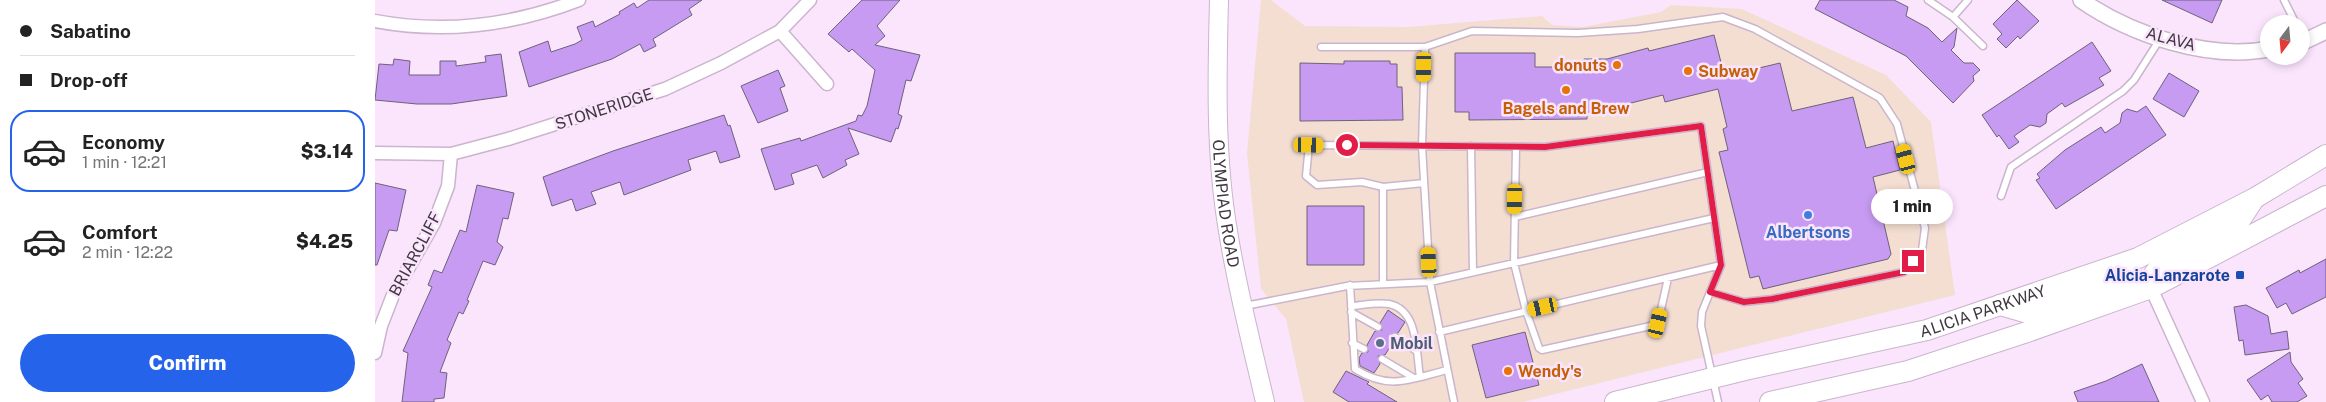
<!DOCTYPE html>
<html lang="en">
<head>
<meta charset="utf-8">
<style>
  :root { --surface:#fff; --page:#f6f6f6; --text:#222; --muted:#767676; --line:#e0e0e0; --accent:#2563eb }
  body { margin:0; font-family:"Public Sans",sans-serif; background:var(--page); color:var(--text); height:100vh; display:flex; flex-direction:column; font-size:19px; white-space:nowrap }
  * { box-sizing:border-box; margin:0 }
  p { font-size:16px; color:var(--muted) }
  .icon { flex:none; width:28px; height:28px; fill:none; stroke:currentColor; stroke-width:2; stroke-linecap:round; stroke-linejoin:round }
  .map { position:relative; flex:1; overflow:hidden }
  .drawer { display:flex; flex-direction:column; background:var(--surface); width:375px }
  .drawer>* { flex:none }
  .top-card { display:grid; align-content:center; height:110px; padding:0 20px; background:var(--surface) }
  .needle { width:32px; rotate:196deg }
  .tools { position:absolute; left:1885px; top:15px; display:grid; gap:10px }
  .tools a { display:grid; place-items:center; width:50px; height:50px; border-radius:50%; background:var(--surface); box-shadow:0 2px 8px #0003; font-size:25px }
  .end { position:absolute; width:22px; height:22px; margin:-11px; border:6px solid #e11d48; background:#fff; box-shadow:0 0 0 2px #fff }
  .from { border-radius:50% }
  .bubble { position:absolute; height:35px; border-radius:18px; background:var(--surface); box-shadow:0 2px 8px #0003; font-size:16px; font-weight:800; line-height:35px; text-align:center }
  .car { position:absolute; width:15px; height:30px; margin:-15px -8px; border-radius:6px; box-shadow:0 0 4px 1px #0007; background:linear-gradient(#f5c518 24%,#345 0 40%,#f5c518 0 76%,#345 0 86%,#f5c518 0) }
  .top-card b { display:flex; align-items:center; gap:18px; height:48px; font-size:19px }
  .top-card b+b { border-top:1px solid var(--line) }
  .top-card i { width:12px; height:12px; background:var(--text) }
  ul { padding:0; list-style:none }
  li { display:flex; align-items:center; gap:15px; height:82px; margin:0 10px 8px; padding:0 10px; border:2px solid transparent; border-radius:20px }
  li div { flex:1 }
  li b { display:block; font-size:19px }
  li em { font-style:normal; font-weight:800 }
  li.current { border-color:var(--accent) }
  li>.icon { width:45px; height:45px; stroke-width:1.5 }
  .button { display:flex; gap:10px; margin-top:auto; padding:10px 20px }
  .button a { flex:1; height:58px; border-radius:30px; background:var(--accent); color:#fff; font-size:20px; font-weight:800; line-height:58px; text-align:center }
  main { display:flex; flex:1; min-height:0 }
  .map>svg:first-child { display:block }
</style>
</head>
<body>
<main>
<section class="drawer">
<div class="top-card">
<b><i class="from"></i>Sabatino</b>
<b><i></i>Drop-off</b>
</div>
<ul>
<li class="current"><svg class="icon" aria-label="car" viewBox="0 0 24 24"><path d="M5 17H2v-5l4-1 3-4h7l3 4 3 1v5h-3M9 17h6M6 11h13"/><circle cx="7" cy="17" r="2"/><circle cx="17" cy="17" r="2"/></svg><div><b>Economy</b><p>1 min · 12:21</p></div><em>$3.14</em></li>
<li><svg class="icon" aria-label="car" viewBox="0 0 24 24"><path d="M5 17H2v-5l4-1 3-4h7l3 4 3 1v5h-3M9 17h6M6 11h13"/><circle cx="7" cy="17" r="2"/><circle cx="17" cy="17" r="2"/></svg><div><b>Comfort</b><p>2 min · 12:22</p></div><em>$4.25</em></li>
</ul>
<div class="button"><a>Confirm</a></div>
</section>
<div class="map">
<svg width="1951" height="402" viewBox="0 0 1951 402">
  <rect width="100%" height="100%" fill="#fae5fd"/>
  <path fill="#f4ded1" d="M 886,0 L 896,0 L 930,26 L 1033,27 L 1167,16 L 1177,25 L 1208,27 L 1286,12 L 1296,5 L 1367,9 L 1511,75 L 1556,122 L 1580,295 L 1148,402 L 929,402 L 911,319 L 886,289 L 872,153 Z"/>
  <path fill="#c79bf2" stroke="#6d627a" d="M 274,0 L 327,0 L 314,9 L 317,15 L 278,39 L 281,46 L 269,52 L 265,44 L 237,59 L 154,87 L 144,52 L 173,41 L 176,52 L 200,44 L 207,40 L 202,27 L 218,21 L 220,27 L 245,14 L 244,12 L 259,3 L 262,8 Z
    M 487,0 L 525,0 L 502,26 L 510,36 L 500,45 L 545,55 L 536,81 L 531,80 L 523,114 L 527,116 L 523,129 L 521,128 L 516,142 L 473,128 L 484,154 L 470,160 L 472,165 L 448,178 L 442,165 L 416,174 L 419,184 L 400,190 L 386,149 L 425,138 L 426,141 L 481,121 L 483,115 L 487,116 L 492,106 L 500,70 L 477,49 L 474,52 L 453,34 Z
    M 1445,0 L 1519,0 L 1533,7 L 1531,16 L 1553,28 L 1567,42 L 1582,28 L 1579,47 L 1576,50 L 1589,63 L 1598,63 L 1605,70 L 1598,76 L 1599,81 L 1578,103 L 1531,56 L 1440,9 Z
    M 1642,0 L 1664,21 L 1645,39 L 1643,36 L 1631,48 L 1622,39 L 1627,34 L 1618,24 Z
    M 1787,0 L 1847,0 L 1837,23 Z
    M 1339,35 L 1349,74 L 1363,70 L 1363,73 L 1405,63 L 1417,111 L 1478,97 L 1491,148 L 1518,141 L 1525,170 L 1498,177 L 1516,254 L 1513,259 L 1388,289 L 1384,276 L 1375,278 L 1344,152 L 1353,150 L 1348,129 L 1352,127 L 1343,89 L 1290,102 L 1288,95 L 1252,104 L 1252,112 L 1212,112 L 1212,119 L 1094,120 L 1094,112 L 1080,112 L 1080,53 L 1160,53 L 1160,67 L 1209,67 L 1209,59 L 1232,59 L 1273,48 L 1274,51 Z
    M 1717,42 L 1736,71 L 1724,78 L 1729,85 L 1690,107 L 1687,103 L 1672,114 L 1671,123 L 1665,127 L 1655,125 L 1639,136 L 1644,142 L 1634,149 L 1624,135 L 1622,137 L 1607,115 Z
    M 126,54 L 132,96 L 76,104 L 42,104 L 0,100 L 4,64 L 18,65 L 19,59 L 35,61 L 34,75 L 65,75 L 65,61 L 81,61 L 81,66 L 111,62 L 110,56 Z
    M 969,61 L 1015,61 L 1015,64 L 1022,64 L 1022,87 L 1027,87 L 1028,120 L 925,121 L 925,63 L 969,64 Z
    M 403,70 L 410,86 L 405,88 L 413,111 L 383,123 L 366,86 Z
    M 1794,73 L 1824,91 L 1809,117 L 1778,99 Z
    M 1771,106 L 1791,135 L 1681,209 L 1661,180 L 1665,178 L 1662,174 L 1690,150 L 1726,127 L 1730,133 L 1745,123 L 1747,113 L 1752,109 L 1762,112 Z
    M 349,115 L 353,126 L 355,125 L 365,157 L 345,163 L 341,151 L 313,160 L 316,170 L 249,195 L 245,182 L 216,192 L 221,204 L 201,211 L 197,199 L 177,206 L 168,177 L 238,151 Z
    M 0,183 L 31,190 L 22,231 L 14,230 L 2,265 L 0,265 Z
    M 102,185 L 139,193 L 133,219 L 128,218 L 122,242 L 128,247 L 120,265 L 108,261 L 92,300 L 94,301 L 88,314 L 84,312 L 72,340 L 76,343 L 65,372 L 72,373 L 69,398 L 59,399 L 59,402 L 27,402 L 33,353 L 28,351 L 57,287 L 53,285 L 59,270 L 67,273 L 85,230 L 91,232 Z
    M 932,206 L 989,206 L 989,265 L 932,265 Z
    M 1951,259 L 1951,297 L 1917,314 L 1911,303 L 1902,308 L 1891,288 L 1924,270 L 1925,273 Z
    M 1871,305 L 1893,316 L 1896,334 L 1912,331 L 1914,349 L 1870,355 L 1868,340 L 1864,341 L 1859,307 Z
    M 1013,310 L 1030,322 L 1023,333 L 1016,335 L 1018,342 L 1010,355 L 1003,356 L 1005,364 L 999,373 L 985,366 L 984,358 L 987,353 L 993,352 L 992,345 L 1000,331 L 1007,330 L 1005,323 Z
    M 1150,332 L 1164,385 L 1111,398 L 1097,345 Z
    M 1915,352 L 1916,362 L 1928,379 L 1923,383 L 1932,396 L 1922,402 L 1897,402 L 1893,395 L 1886,400 L 1872,380 Z
    M 1767,364 L 1784,402 L 1703,402 L 1699,392 L 1731,381 Z
    M 971,371 L 994,382 L 992,384 L 1022,402 L 974,402 L 958,392 Z"/>
  <g fill="none" stroke-linecap="round" stroke-linejoin="round">
    <defs>
      <path id="service" d="M 1553,0 L 1578,17 L 1608,46
        M 1909,0 L 1921,24
        M 1578,17 L 1593,0
        M 946,47 L 1050,47
        M 1096,146 L 1098,272
        M 1141,147 L 1139,263 L 1151,311 L 1164,348 L 1167,350 L 1280,325 L 1283,323 L 1293,278
        M 1008,187 L 1049,183
        M 1626,196 L 1636,167 L 1748,91 L 1759,80 L 1785,39
        M 1140,217 L 1333,172
        M 1008,283 L 1008,187 L 987,182 L 942,185 L 931,176 L 934,145 L 1047,146 L 1050,47 L 1097,31 L 1203,33 L 1263,29 L 1348,17 L 1380,29 L 1505,98 L 1522,124 L 1550,228 L 1547,250 L 1529,272 L 1397,299 L 1369,302 L 1335,292
        M 975,285 L 980,369 C 1015,391 1035,379 1072,370
        M 870,306 L 972,286 L 1055,282 L 1339,218
        M 976,306 C 988,305 1003,302 1014,304 C 1044,310 1041,353 1045,377
        M 976,312 L 1003,327
        M 1064,332 L 1346,265
        M 1020,337 L 1040,350
        M 977,343 L 989,349
        M 1007,359 L 1039,378
        M 1079,402 L 1055,282 L 1047,146 L 1170,147 L 1326,126 L 1346,265 L 1327,312 L 1326,326 L 1343,402"/>
      <path id="minor" d="M 0,21 C 69,34 139,25 204,0
        M 405,31 L 452,84
        M 0,153 L 76,154 L 133,139 L 290,89 L 346,63 L 405,31 L 435,0
        M 1776,288 L 1828,402
        M 0,353 L 6,326 L 18,295 L 59,223 L 73,186 L 76,154"/>
      <path id="tertiary" d="M 1706,0 C 1755,34 1833,61 1894,49
        M 1926,43 L 1951,31"/>
      <g id="secondary">
        <path id="s1" d="M 844,0 C 842,77 840,155 853,231 C 862,289 877,345 890,402"/>
      </g>
      <g id="primary">
        <path d="M 1776,288 C 1776,276 1780,271 1789,263 L 1864,222 L 1879,199"/>
        <path d="M 1625,305 L 1656,314 L 1746,281 C 1759,279 1765,280 1776,288"/>
        <path id="s2" d="M 1240,402 L 1370,370 L 1552,330 L 1763,258 L 1880,198 L 1951,155"/>
        <path d="M 1395,402 L 1533,371 L 1652,332 L 1776,288 L 1951,196"/>
      </g>
    </defs>
    <use href="#service" stroke="#cab5cd" stroke-width="9"/>
    <use href="#minor" stroke="#cab5cd" stroke-width="15"/>
    <use href="#tertiary" stroke="#cab5cd" stroke-width="18"/>
    <use href="#secondary" stroke="#cab5cd" stroke-width="20"/>
    <use href="#primary" stroke="#cab5cd" stroke-width="22"/>
    <use href="#service" stroke="#fff" stroke-width="6"/>
    <use href="#minor" stroke="#fff" stroke-width="12"/>
    <use href="#tertiary" stroke="#fff" stroke-width="15"/>
    <use href="#secondary" stroke="#fff" stroke-width="18"/>
    <use href="#primary" stroke="#fff" stroke-width="20"/>
  </g>
  <g fill="none" stroke-linecap="round" stroke-linejoin="round">
    <path stroke="#e11d48" stroke-width="6" d="M 972,145 L 1170,147 L 1326,126 L 1346,265 L 1335,292 L 1369,302 L 1397,299 L 1529,272 L 1538,261"/>
  </g>
  <g fill="#e8710a" stroke="#fae5fd" stroke-width="2">
    <circle cx="1242" cy="65" r="5"/>
    <circle cx="1313" cy="71" r="5"/>
    <circle cx="1191" cy="90" r="5"/>
    <circle cx="1133" cy="371" r="5"/>
  </g>
  <circle fill="#3f7fe0" stroke="#fae5fd" stroke-width="2" cx="1433" cy="215" r="5"/>
  <rect fill="#1a4fb4" stroke="#fae5fd" stroke-width="2" x="1860" y="270" width="10" height="10" rx="2.5"/>
  <circle fill="#5c6f8a" stroke="#fae5fd" stroke-width="2" cx="1005" cy="343" r="5"/>
  <g text-anchor="middle" dominant-baseline="central" stroke-width="5" stroke-linejoin="round" paint-order="stroke">
    <g font-size="16" fill="#403841" stroke="#fae5fd">
      <text transform="translate(1796 39) rotate(15)">ALAVA</text>
      <text transform="translate(229 109) rotate(-18)">STONERIDGE</text>
      <text stroke="none"><textPath href="#s1" startOffset="204">OLYMPIAD ROAD</textPath></text>
      <text transform="translate(40 254) rotate(-62)">BRIARCLIFF</text>
      <text stroke="none"><textPath href="#s2" startOffset="379">ALICIA PARKWAY</textPath></text>
    </g>
    <g font-size="16" font-weight="bold" fill="#c56008" stroke="#fae5fd" text-anchor="start">
      <text x="1232" y="65" text-anchor="end">donuts</text>
      <text x="1323" y="71">Subway</text>
      <text x="1191" y="108" text-anchor="middle">Bagels and Brew</text>
      <text x="1143" y="371">Wendy's</text>
    </g>
    <g font-size="16" font-weight="bold" fill="#366cbe" stroke="#fae5fd">
      <text x="1433" y="232">Albertsons</text>
    </g>
    <g font-size="16" font-weight="bold" fill="#164399" stroke="#fae5fd" text-anchor="end">
      <text x="1855" y="275">Alicia-Lanzarote</text>
    </g>
    <g font-size="16" font-weight="bold" fill="#4e5e75" stroke="#fae5fd" text-anchor="start">
      <text x="1015" y="343">Mobil</text>
    </g>
  </g>
</svg>
<div class="tools">
<a><svg class="needle" viewBox="-14 -14 28 28"><path d="M0-13l5 13h-10z" fill="#e53935"/><path d="M0 13l5-13h-10z" fill="#767676"/></svg></a>
</div>
<i class="end from" style="left:972px;top:145px"></i>
<i class="end" style="left:1538px;top:261px"></i>
<div class="bubble" style="left:1496px;top:189px;width:82px">1 min</div>
<i class="car" style="left:1049px;top:67px;rotate:181deg"></i>
<i class="car" style="left:934px;top:145px;rotate:91deg"></i>
<i class="car" style="left:1531px;top:159px;rotate:345deg"></i>
<i class="car" style="left:1140px;top:199px;rotate:181deg"></i>
<i class="car" style="left:1054px;top:262px;rotate:357deg"></i>
<i class="car" style="left:1168px;top:307px;rotate:257deg"></i>
<i class="car" style="left:1283px;top:323px;rotate:13deg"></i>
</div>
</main>
</body>
</html>
